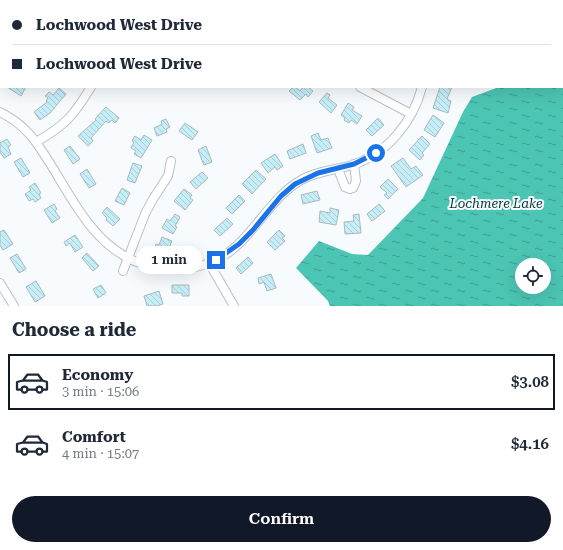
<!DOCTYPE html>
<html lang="en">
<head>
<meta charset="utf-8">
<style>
  :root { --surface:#fff; --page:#f2f2f3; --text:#1f2937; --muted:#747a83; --line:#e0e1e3; --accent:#111827 }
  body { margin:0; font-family:"Roboto Serif",serif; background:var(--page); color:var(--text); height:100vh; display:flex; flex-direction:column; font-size:15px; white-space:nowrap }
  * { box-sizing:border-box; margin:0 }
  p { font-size:13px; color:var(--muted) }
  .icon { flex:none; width:22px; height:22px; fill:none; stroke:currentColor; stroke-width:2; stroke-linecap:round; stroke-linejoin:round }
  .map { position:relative; height:306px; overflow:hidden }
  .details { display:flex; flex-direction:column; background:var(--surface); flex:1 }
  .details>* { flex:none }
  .guide { position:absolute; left:0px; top:0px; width:563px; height:88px; box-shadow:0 4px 16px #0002; display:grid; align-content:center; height:88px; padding:0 12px; background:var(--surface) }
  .fabs { position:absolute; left:515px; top:258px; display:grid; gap:8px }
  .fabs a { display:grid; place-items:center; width:36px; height:36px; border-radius:50%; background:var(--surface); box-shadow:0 4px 16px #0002; font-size:20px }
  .end { position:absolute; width:18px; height:18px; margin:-9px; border:5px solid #1a73e8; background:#fff; box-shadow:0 0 0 2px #fff }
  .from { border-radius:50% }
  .bubble { position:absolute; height:28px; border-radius:14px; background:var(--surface); box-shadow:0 4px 16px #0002; font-size:13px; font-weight:600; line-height:28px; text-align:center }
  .guide b { display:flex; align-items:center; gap:14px; height:38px; font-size:15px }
  .guide b+b { border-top:1px solid var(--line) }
  .guide i { width:10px; height:10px; background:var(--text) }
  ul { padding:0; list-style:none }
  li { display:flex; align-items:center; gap:12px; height:56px; margin:0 8px 6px; padding:0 4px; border:2px solid transparent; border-radius:0px }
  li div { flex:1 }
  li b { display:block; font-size:15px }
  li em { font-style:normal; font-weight:600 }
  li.current { border-color:var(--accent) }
  li>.icon { width:36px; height:36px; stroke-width:1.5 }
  h2 { padding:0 12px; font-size:18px; line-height:48px }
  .primary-button { display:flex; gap:8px; margin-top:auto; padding:8px 12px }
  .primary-button a { flex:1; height:46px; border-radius:24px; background:var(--accent); color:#fff; font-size:16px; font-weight:600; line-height:46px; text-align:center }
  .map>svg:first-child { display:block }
</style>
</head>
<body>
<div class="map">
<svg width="563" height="306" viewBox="0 0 563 306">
  <defs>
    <pattern id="water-ripples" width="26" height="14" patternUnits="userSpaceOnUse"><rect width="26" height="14" fill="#4cc5b4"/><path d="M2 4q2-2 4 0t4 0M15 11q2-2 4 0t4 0" fill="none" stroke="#3e9f92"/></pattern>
    <pattern id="building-back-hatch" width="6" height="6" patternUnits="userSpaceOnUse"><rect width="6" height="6" fill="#c6eef9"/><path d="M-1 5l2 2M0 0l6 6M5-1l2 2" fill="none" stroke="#aaccd5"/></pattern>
  </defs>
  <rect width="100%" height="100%" fill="#f7fbfe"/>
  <path fill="url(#water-ripples)" fill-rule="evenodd" d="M 562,64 L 563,64 L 563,306 L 330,306 L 328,301 L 296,268 L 319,241 L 352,254 L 368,255 L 423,198 L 463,112 L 472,97 L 499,87 L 562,87 ZM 522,265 L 544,265 L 544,287 L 522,287 Z"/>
  <path fill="url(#building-back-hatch)" stroke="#abb9bc" d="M 7,87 L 26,87 L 21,96 Z
    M 293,87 L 295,87 L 300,91 L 303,87 L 308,87 L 313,91 L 308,97 L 306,94 L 300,100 L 289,91 Z
    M 440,87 L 452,87 L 447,99 L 451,101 L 448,113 L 433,108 Z
    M 59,88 L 66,94 L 50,113 L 40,120 L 34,112 L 47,102 L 46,101 L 48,98 L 45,96 L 49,92 L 53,95 Z
    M 327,93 L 330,95 L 328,98 L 337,105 L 331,113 L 319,102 Z
    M 348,103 L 354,107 L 352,110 L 362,116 L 357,124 L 351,120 L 349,123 L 344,120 L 345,118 L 341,115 Z
    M 106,107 L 119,118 L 115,123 L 112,120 L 109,123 L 106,121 L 91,138 L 93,141 L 88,146 L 78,136 L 96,120 L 95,119 Z
    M 433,115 L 444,123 L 435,137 L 424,130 Z
    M 378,118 L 384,125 L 372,136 L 366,130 Z
    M 166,119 L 170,127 L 166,129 L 167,132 L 157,136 L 154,128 L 162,124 L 161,121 Z
    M 185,123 L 198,132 L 192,140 L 179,131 Z
    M 318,133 L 321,140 L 328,138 L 332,148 L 317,153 L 311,136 Z
    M 144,135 L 152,140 L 141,158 L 134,154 L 136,151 L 131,148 L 134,142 L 132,141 L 135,136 L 141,140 Z
    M 422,136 L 430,144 L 422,153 L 424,155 L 420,160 L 409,150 Z
    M 7,139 L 11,145 L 8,147 L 11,154 L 4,158 L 0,152 L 0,143 Z
    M 303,144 L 306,153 L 290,159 L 287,151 Z
    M 70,146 L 80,159 L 73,164 L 64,150 Z
    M 206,146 L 212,162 L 204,165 L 198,150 Z
    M 275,154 L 283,166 L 277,170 L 275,167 L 268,173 L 261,163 Z
    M 21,158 L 30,173 L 23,177 L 14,162 Z
    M 403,158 L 411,169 L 416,166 L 423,175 L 406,187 L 391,166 Z
    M 133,163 L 142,166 L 135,183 L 127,180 Z
    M 87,169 L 96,184 L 89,188 L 80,174 Z
    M 256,170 L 266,179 L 252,194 L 242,184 Z
    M 202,172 L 208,178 L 196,189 L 190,182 Z
    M 388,179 L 398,189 L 388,199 L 384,195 L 387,193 L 380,187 Z
    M 35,183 L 41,193 L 39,194 L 41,198 L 35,202 L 33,199 L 29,201 L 25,194 L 31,190 L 29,187 Z
    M 122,188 L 130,193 L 124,205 L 115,201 Z
    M 184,189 L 192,195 L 190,198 L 193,200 L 185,210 L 174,201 Z
    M 317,191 L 320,200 L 303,204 L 301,195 Z
    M 239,195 L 245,201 L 232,214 L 226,208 Z
    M 54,204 L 57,209 L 55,211 L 60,218 L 52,223 L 44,210 Z
    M 379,204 L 385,211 L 372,221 L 367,214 Z
    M 107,207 L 120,219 L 113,226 L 106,220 L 107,218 L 102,213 Z
    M 330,208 L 339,210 L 336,225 L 319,222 L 320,211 L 330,213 Z
    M 175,214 L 180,217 L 175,226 L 177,227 L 173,234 L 162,228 L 167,219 L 170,221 Z
    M 359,214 L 361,233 L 345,234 L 344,222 L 354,221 L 353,215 Z
    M 227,218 L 233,224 L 220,236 L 214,230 Z
    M 4,230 L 13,244 L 3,250 L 0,245 L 0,232 Z
    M 279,230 L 285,236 L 282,238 L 285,241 L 275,250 L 267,242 Z
    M 75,235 L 83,247 L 75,252 L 70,243 L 66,246 L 64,242 Z
    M 162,237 L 172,241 L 166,255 L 154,250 L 156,244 L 159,245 Z
    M 87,253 L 99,266 L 93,271 L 82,258 Z
    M 17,254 L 26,269 L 19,273 L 10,258 Z
    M 248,257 L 253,263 L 241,274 L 236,268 Z
    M 271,274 L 276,288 L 267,291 L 264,282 L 259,284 L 258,278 Z
    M 36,281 L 45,296 L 35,302 L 26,287 Z
    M 101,285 L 106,293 L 98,298 L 93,289 Z
    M 172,285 L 189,285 L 189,296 L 182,296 L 182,293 L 172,293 Z
    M 159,291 L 163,304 L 156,306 L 147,306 L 144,296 Z"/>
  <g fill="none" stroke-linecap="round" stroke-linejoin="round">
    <defs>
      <path id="minor" d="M 426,0 L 426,1
        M 562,30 L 563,28
        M 562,45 L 563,47
        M 360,87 L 411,114
        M 0,112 C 26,125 36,141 51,165 C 77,207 101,258 155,267 C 173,270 192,270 209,263 C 251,248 265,199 303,179 C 318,171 335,170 352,165 C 387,154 413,122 422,87
        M 36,142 C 66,125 74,115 91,87
        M 338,169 L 345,187 L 350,189 L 353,188 L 356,181 L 354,164
        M 209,263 L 234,306
        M 123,271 L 145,214 L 153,199 L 168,176 L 171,161
        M 0,283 L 14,306"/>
    </defs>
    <use href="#minor" stroke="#b7c1ca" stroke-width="10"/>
    <use href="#minor" stroke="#fff" stroke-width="8"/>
  </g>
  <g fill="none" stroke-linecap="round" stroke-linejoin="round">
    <path stroke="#1a73e8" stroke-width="5" d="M 216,260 L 239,244 L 253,230 L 281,196 L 295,184 L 318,173 L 354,164 L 376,153"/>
  </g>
  <g text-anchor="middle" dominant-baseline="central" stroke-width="4" stroke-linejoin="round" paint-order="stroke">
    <g font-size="13" font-style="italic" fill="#003932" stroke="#f7fbfe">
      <text x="496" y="203">Lochmere Lake</text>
    </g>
  </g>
</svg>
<div class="fabs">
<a><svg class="icon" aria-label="locate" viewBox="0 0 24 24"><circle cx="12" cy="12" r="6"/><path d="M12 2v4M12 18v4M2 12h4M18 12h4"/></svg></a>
</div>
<i class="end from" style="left:376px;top:153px"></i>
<i class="end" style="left:216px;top:260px"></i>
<div class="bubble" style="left:136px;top:246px;width:66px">1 min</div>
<div class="guide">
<b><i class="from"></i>Lochwood West Drive</b>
<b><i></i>Lochwood West Drive</b>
</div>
</div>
<section class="details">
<h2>Choose a ride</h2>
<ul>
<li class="current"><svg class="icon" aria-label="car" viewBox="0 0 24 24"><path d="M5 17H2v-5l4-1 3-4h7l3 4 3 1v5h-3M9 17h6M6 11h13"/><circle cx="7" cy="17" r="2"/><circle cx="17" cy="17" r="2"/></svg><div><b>Economy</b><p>3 min · 15:06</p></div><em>$3.08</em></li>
<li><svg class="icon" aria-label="car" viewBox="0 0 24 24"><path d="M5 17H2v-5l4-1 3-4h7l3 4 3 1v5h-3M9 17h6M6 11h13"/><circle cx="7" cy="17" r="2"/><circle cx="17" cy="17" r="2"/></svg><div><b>Comfort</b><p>4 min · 15:07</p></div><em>$4.16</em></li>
</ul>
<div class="primary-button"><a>Confirm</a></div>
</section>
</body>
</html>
